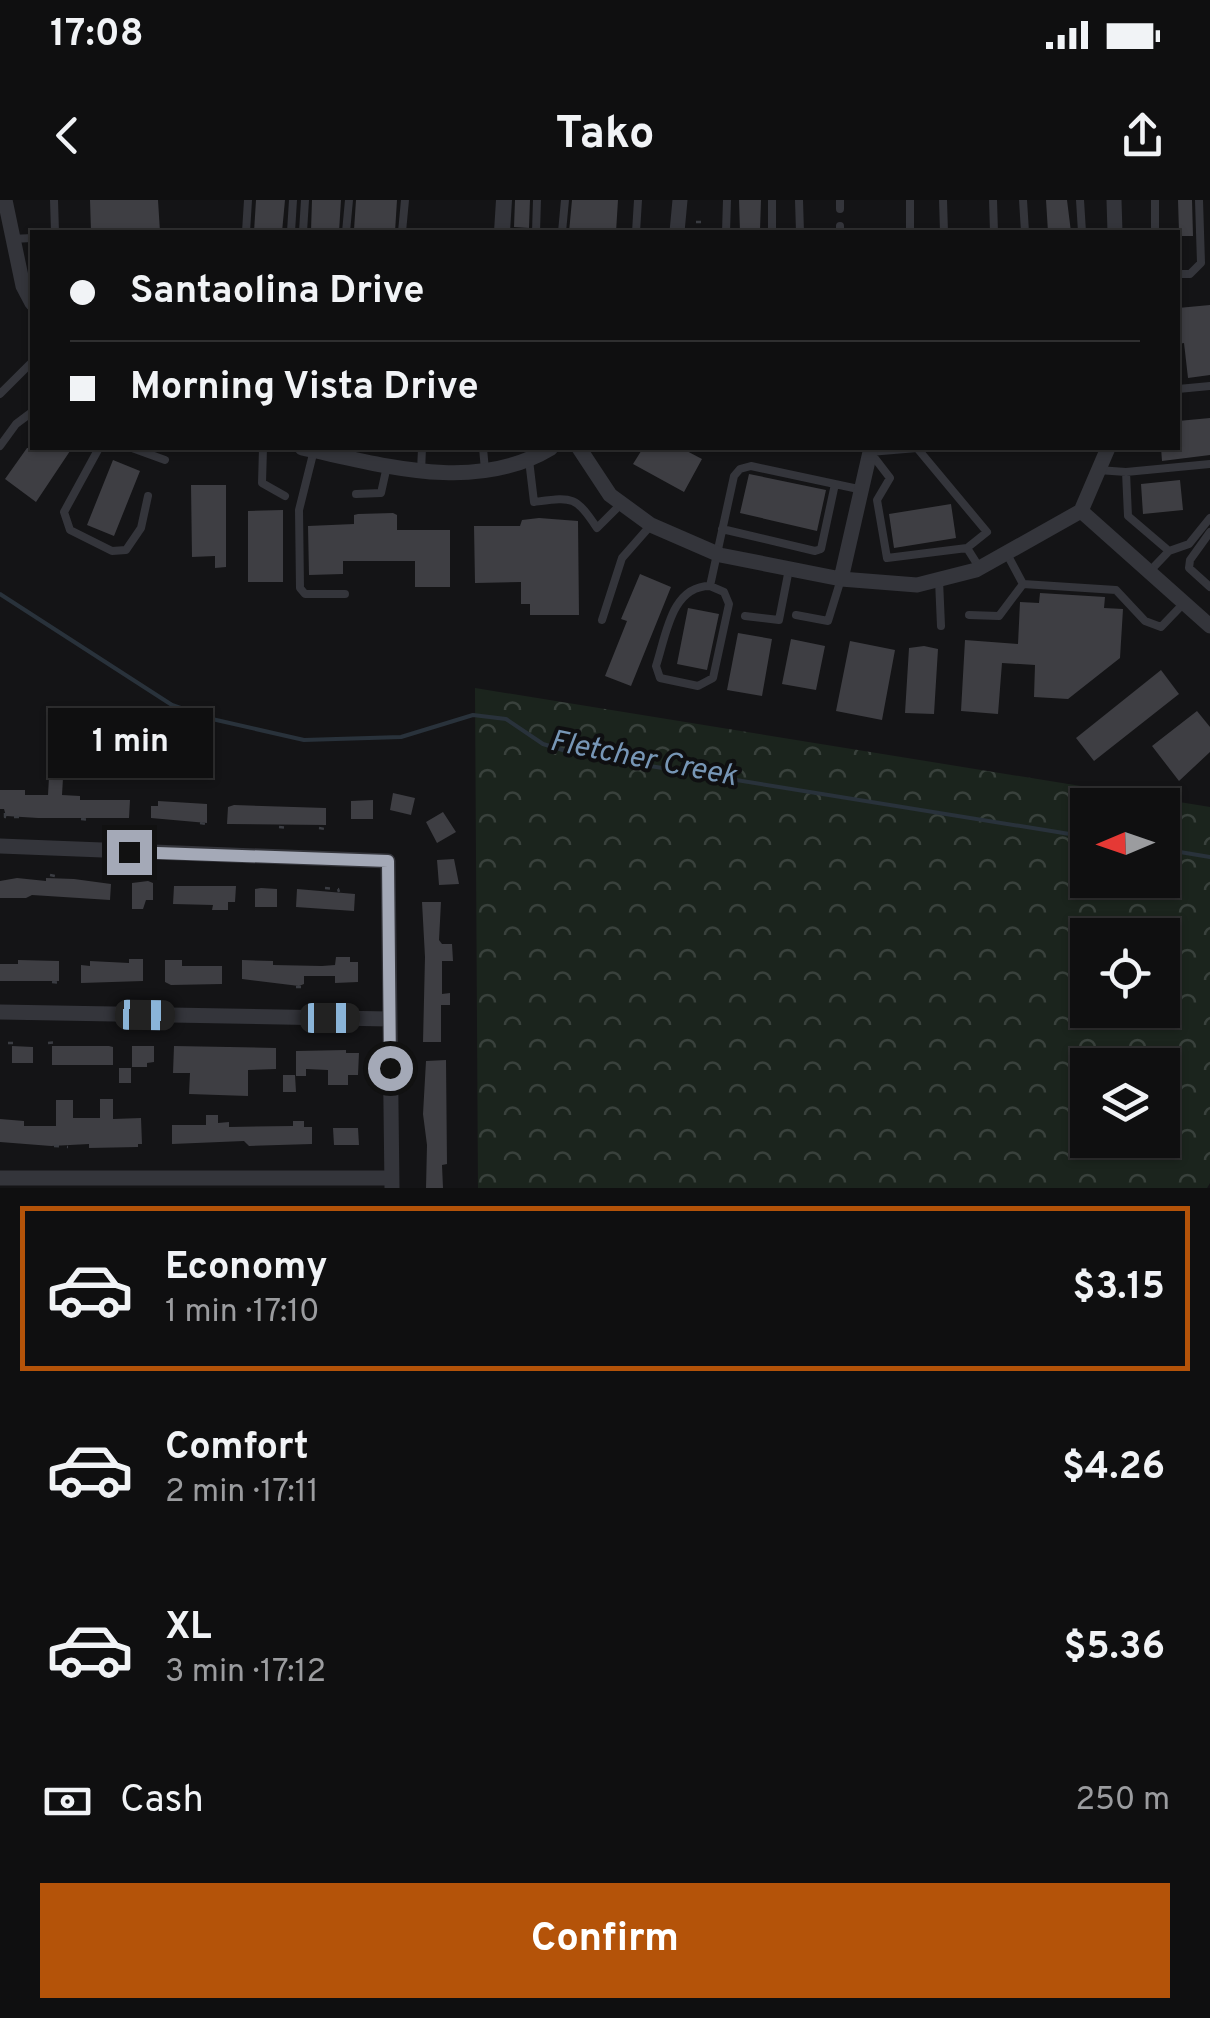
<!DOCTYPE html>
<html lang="en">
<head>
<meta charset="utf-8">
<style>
  :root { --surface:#0f0f10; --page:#1d1d1e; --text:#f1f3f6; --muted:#9b9c9f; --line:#2f2f30; --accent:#b45309 }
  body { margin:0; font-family:Overpass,sans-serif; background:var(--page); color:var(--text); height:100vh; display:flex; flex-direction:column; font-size:38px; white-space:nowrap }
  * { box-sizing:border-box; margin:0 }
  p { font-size:32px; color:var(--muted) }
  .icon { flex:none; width:55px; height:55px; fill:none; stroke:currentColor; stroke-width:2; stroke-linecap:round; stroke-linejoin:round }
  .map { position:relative; height:988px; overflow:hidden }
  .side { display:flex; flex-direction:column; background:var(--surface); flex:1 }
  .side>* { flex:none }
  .hud { position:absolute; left:30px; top:30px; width:1150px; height:220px; border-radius:0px; box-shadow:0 2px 8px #0004,0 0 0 2px var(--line); display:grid; align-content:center; height:220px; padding:0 40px; background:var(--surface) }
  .needle { width:65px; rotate:268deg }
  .buttons { position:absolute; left:1070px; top:588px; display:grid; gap:20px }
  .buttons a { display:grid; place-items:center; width:110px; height:110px; border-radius:0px; background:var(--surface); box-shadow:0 2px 8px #0004,0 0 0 2px var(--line); font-size:50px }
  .end { position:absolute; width:45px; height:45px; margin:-22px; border:12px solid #a4a9b7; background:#111; box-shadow:0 0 0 5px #111 }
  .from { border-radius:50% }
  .bubble { position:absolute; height:70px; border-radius:0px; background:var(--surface); box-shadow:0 2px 8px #0004,0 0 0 2px var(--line); font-size:32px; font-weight:700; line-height:70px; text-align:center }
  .car { position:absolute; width:30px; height:60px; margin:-30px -15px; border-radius:12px; box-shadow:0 0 8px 2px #0007; background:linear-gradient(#222 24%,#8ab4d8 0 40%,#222 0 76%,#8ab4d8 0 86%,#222 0) }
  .hud b { display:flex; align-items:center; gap:35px; height:95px; font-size:38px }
  .hud b+b { border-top:2px solid var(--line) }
  .hud i { width:25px; height:25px; background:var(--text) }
  ul { padding:18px 0 0; list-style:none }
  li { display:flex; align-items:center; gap:30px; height:165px; margin:0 20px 15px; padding:0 20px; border:5px solid transparent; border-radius:0px }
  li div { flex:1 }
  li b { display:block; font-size:38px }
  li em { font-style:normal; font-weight:700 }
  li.on { border-color:var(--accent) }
  li>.icon { width:90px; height:90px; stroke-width:1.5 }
  .pay { display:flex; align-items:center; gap:25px; height:110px; padding:0 40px; font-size:38px }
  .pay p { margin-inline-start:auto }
  .cta { display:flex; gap:20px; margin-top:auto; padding:20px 40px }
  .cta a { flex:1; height:115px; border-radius:0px; background:var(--accent); color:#fff; font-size:40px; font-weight:700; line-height:115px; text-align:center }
  .status { display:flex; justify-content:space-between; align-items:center; height:70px; padding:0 50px; background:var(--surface); direction:ltr }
  .status svg { height:28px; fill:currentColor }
  header { display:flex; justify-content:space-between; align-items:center; height:130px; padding:0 40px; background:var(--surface); font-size:45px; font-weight:700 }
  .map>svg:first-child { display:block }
</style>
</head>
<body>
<div class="status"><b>17:08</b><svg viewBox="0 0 49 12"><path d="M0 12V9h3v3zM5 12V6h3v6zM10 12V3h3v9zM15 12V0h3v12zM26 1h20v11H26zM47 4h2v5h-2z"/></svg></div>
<header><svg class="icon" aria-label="back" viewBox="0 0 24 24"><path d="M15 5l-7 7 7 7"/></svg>Tako<svg class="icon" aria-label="share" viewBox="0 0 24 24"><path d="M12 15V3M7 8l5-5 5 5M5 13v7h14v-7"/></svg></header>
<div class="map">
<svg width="1210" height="988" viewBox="0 0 1210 988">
  <defs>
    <pattern id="forest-crowns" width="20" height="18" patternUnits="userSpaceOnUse" patternTransform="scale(2.5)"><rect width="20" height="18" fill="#1b241d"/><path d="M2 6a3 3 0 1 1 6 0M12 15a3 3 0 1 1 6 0" fill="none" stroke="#39413c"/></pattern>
  </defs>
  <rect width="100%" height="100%" fill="#141416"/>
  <path fill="url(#forest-crowns)" fill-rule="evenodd" d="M 475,488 L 1210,607 L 1210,983 L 1207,988 L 478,988 ZM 1088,605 L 1162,605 L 1162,680 L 1088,680 ZM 1088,735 L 1162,735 L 1162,810 L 1088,810 ZM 1088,865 L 1162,865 L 1162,940 L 1088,940 Z"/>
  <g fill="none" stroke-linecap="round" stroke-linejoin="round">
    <path stroke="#29323b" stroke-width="4" d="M 0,394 L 172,505 L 212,519 L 304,540 L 401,537 L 473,515 L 506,519 L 543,544 L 576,554 L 1088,637
      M 1162,649 L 1210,657"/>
  </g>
  <path fill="#3e3e43" d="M 90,0 L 158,0 L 160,32 L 91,32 Z
    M 256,0 L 285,0 L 282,32 L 254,32 Z
    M 312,0 L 341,0 L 339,32 L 311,31 Z
    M 356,0 L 397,0 L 395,32 L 354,30 Z
    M 515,0 L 530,0 L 529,28 L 514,27 Z
    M 572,0 L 618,0 L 616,32 L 569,32 Z
    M 739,0 L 761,0 L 760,30 L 740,32 Z
    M 1046,0 L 1067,0 L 1071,32 L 1048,32 Z
    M 1178,0 L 1192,0 L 1193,36 L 1181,36 L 1179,32 Z
    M 1210,105 L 1210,175 L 1188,178 L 1184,143 L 1178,144 L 1178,108 Z
    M 1210,218 L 1210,255 L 1162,261 L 1161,248 L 1178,248 L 1178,221 Z
    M 27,248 L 72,248 L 36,302 L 5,279 Z
    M 643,248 L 681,248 L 702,259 L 684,292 L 633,264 Z
    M 113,260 L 140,271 L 114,336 L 87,325 Z
    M 749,274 L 826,290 L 817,331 L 740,313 Z
    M 1180,280 L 1183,310 L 1143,314 L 1141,284 Z
    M 191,285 L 226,285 L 226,367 L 215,368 L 215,356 L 192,357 Z
    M 951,304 L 956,338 L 894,348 L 889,314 Z
    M 283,310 L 283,382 L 248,382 L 248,311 Z
    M 393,313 L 397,315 L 397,330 L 450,330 L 450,387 L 415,387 L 415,361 L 343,361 L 343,374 L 309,375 L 308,326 L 354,324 L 354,315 L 358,314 Z
    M 539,318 L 578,321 L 579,415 L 530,415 L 530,404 L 521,404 L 521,382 L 475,383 L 474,326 L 520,326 L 522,320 Z
    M 640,374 L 671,387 L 631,486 L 605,476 L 627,421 L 621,419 Z
    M 1040,393 L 1105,397 L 1104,408 L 1123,409 L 1120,458 L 1068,499 L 1034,497 L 1035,465 L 1002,463 L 998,514 L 961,511 L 965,440 L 1018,444 L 1020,402 L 1039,403 Z
    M 688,408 L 719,414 L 707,470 L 677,464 Z
    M 738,433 L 772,439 L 762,496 L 727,490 Z
    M 791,439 L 825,446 L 816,490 L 782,484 Z
    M 850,441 L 895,450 L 882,520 L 836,511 Z
    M 924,446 L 938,449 L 934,514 L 905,513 L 909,448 Z
    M 1161,470 L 1179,494 L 1094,561 L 1076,538 Z
    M 1197,511 L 1210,527 L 1210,552 L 1179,581 L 1152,546 Z
    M 49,577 L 63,578 L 62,595 L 80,596 L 80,600 L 130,600 L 129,618 L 38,618 L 6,616 L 4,609 L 0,609 L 0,590 L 25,590 L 25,595 L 48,595 Z
    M 393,593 L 415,598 L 411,615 L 390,610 Z
    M 373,600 L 373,619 L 351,619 L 351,601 Z
    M 158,601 L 207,604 L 207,623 L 151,618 L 151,606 L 158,606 Z
    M 234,605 L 326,608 L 326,625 L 227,624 L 228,607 Z
    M 443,612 L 456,632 L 437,643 L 426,622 Z
    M 454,659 L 459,684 L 439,685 L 437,660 Z
    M 17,678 L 46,681 L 46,678 L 74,679 L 111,684 L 110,700 L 32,695 L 26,698 L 0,698 L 0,681 Z
    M 148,681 L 153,683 L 153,700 L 146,700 L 143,709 L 132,709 L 132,683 Z
    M 174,686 L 236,686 L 235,702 L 228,702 L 228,710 L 212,710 L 213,705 L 173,704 Z
    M 261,688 L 277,689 L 277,707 L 255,707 L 255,689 Z
    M 297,689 L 355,694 L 354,711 L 296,707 Z
    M 422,702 L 441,702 L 439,740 L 442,744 L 452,744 L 453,761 L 442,761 L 442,794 L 450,793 L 450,805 L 441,805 L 441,842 L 423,842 L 425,757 Z
    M 336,757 L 350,757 L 350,762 L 358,762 L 358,782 L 335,783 L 335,776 L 304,776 L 304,784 L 299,786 L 242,779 L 242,760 L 273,761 L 273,765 L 322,766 L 335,765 Z
    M 129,759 L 143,759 L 143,781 L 81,783 L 81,765 L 90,766 L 90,761 L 129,763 Z
    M 18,760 L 59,761 L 59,781 L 0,781 L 0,764 L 18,764 Z
    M 165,760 L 182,760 L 182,766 L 222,766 L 222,784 L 171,785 L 165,782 Z
    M 12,846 L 33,847 L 33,863 L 12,863 Z
    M 52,846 L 109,846 L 113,847 L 113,865 L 52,865 Z
    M 132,846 L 154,846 L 154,862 L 147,863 L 147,867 L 132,867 Z
    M 174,846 L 276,848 L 276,869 L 248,870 L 248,896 L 189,894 L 190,873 L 173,873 Z
    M 346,850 L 346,853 L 359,853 L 358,875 L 348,875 L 348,885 L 328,885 L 328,870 L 306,869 L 306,876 L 296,876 L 296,851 Z
    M 446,860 L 447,964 L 442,965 L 443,988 L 426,988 L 427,945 L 423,914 L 426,861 Z
    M 119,868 L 131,868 L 131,883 L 119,883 Z
    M 283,875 L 295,875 L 296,892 L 283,892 Z
    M 100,899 L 113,899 L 113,919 L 141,918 L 142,944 L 138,944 L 138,947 L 89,948 L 89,944 L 51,946 L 0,942 L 0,919 L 24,921 L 24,926 L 56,926 L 56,900 L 73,900 L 73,918 L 100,918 Z
    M 206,915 L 218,915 L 218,923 L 229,922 L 229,927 L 293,926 L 293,921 L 304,921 L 304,927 L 312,927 L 312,944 L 249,946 L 244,941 L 172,944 L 172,925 L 206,925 Z
    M 333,928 L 358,928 L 359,945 L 334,945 Z"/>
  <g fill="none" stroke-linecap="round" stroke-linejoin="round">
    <path stroke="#3a3c42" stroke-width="2.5" stroke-dasharray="5 8" stroke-linecap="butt" d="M 696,22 L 706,22
      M 5,613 L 5,617 L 19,617
      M 81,619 L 92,620
      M 200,623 L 211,625
      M 279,627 L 290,628
      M 319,628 L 330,630
      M 50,675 L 59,677
      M 325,688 L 338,689 L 339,692
      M 52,782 L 63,783
      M 296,787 L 308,787
      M 8,843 L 18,843
      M 48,843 L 59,842
      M 54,946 L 68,947"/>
    <path stroke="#34353b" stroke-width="8" d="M 54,0 L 55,32
      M 772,0 L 772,32
      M 799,0 L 800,32
      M 943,0 L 944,32
      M 993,0 L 994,32
      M 1023,0 L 1025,32
      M 1080,0 L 1082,32
      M 1155,0 L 1155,32
      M 840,9 L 840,0
      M 246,32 L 248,0
      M 291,32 L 293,0
      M 303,32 L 305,0
      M 346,32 L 349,0
      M 402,32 L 405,0
      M 498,32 L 500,0
      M 506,32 L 508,0
      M 536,32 L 537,0
      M 562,32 L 565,0
      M 636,32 L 638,0
      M 726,32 L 727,0
      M 840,32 L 840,26
      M 910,32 L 910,0
      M 12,39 L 32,38
      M 1178,74 L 1190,74 L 1201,63 L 1199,0
      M 1178,189 L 1210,186
      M 0,194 L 32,162
      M 0,246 L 16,224 L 32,212
      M 99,248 L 64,312 L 70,330 L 112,351 L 126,350 L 141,328 L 148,296
      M 132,248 L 165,260
      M 263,248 L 262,283 L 285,296
      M 483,248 L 485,270
      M 314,250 L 299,310 L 300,388 L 305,394 L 345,394
      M 870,252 L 890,278 L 877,300 L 887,358 L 967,348 L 979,367
      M 870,252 L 917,248 L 987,332 L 967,348
      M 529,260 L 534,302 C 572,297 575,295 597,328 L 622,303
      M 1098,270 L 1126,272 L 1128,316 L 1169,351 L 1149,372
      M 421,272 L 422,248
      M 1126,272 L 1210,264
      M 356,294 L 381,293 L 387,266
      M 722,329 L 815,351 L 821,349 L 835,284
      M 1210,332 L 1190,360 L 1189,368 L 1210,387
      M 1169,351 L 1189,344 L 1210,318
      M 1007,354 L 1023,384 L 1116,390 L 1145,421 L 1161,427 L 1184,403
      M 939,380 L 941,426
      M 710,386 L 724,392 L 729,404 L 713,478 L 698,486 L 660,478 L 656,466 C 666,436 671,386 710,386 L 734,276 L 740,269 L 751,266 L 863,290
      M 796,415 L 828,421 L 841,379
      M 969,415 L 999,416 L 1023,384
      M 745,416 L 779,420 L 789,369
      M 602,420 L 622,358 L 651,325"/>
    <path stroke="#34353b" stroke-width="15" d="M 5,0 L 23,86 L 32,103
      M 1114,0 L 1115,32
      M 677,32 L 680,0
      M 302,248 C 383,265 475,294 551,248
      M 579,248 L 610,295 L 651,325 L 720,355 L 841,379 L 917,385 L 976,370 L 1081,311 L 1108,248
      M 1081,311 L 1210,426
      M 841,379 L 870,252
      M 0,646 L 388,661 L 392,988
      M 0,812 L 389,819
      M 0,978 L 391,978"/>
  </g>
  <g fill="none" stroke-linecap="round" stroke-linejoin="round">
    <path stroke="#a4a9b7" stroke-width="12" d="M 129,652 L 388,661 L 390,868"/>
  </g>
  <g text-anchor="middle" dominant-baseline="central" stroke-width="8" stroke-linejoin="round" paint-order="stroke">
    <g font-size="30" font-style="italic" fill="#7796b6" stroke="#0f0f11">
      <text transform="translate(643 560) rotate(11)">Fletcher Creek</text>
    </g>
  </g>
</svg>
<div class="buttons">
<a><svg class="needle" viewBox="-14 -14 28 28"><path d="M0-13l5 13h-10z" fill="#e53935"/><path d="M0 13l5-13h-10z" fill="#9b9c9f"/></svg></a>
<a><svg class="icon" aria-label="locate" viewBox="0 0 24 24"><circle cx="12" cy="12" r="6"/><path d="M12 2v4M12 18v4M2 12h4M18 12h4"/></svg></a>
<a><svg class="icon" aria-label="layers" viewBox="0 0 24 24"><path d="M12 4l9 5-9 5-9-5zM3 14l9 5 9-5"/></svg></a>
</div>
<i class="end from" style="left:390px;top:868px"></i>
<i class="end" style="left:129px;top:652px"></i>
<div class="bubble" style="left:48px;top:508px;width:165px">1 min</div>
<i class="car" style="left:145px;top:815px;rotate:91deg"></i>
<i class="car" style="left:330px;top:818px;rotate:90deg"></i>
<div class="hud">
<b><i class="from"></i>Santaolina Drive</b>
<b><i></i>Morning Vista Drive</b>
</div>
</div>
<section class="side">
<ul>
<li class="on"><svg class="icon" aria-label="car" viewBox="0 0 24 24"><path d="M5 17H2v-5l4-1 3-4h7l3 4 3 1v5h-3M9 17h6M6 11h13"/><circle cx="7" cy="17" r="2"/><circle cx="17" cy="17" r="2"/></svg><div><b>Economy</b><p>1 min · 17:10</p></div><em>$3.15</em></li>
<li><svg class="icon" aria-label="car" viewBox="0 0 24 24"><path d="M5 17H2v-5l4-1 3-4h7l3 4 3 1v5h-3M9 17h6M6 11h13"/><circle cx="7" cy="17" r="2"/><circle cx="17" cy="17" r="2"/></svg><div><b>Comfort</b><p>2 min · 17:11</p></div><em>$4.26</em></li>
<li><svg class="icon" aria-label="car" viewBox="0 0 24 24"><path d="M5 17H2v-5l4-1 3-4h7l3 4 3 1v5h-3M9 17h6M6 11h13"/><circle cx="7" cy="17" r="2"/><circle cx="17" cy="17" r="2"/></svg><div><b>XL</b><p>3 min · 17:12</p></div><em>$5.36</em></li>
</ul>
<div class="pay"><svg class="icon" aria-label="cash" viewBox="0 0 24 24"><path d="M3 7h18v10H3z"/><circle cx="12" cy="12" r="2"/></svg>Cash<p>250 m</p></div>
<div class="cta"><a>Confirm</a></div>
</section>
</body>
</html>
